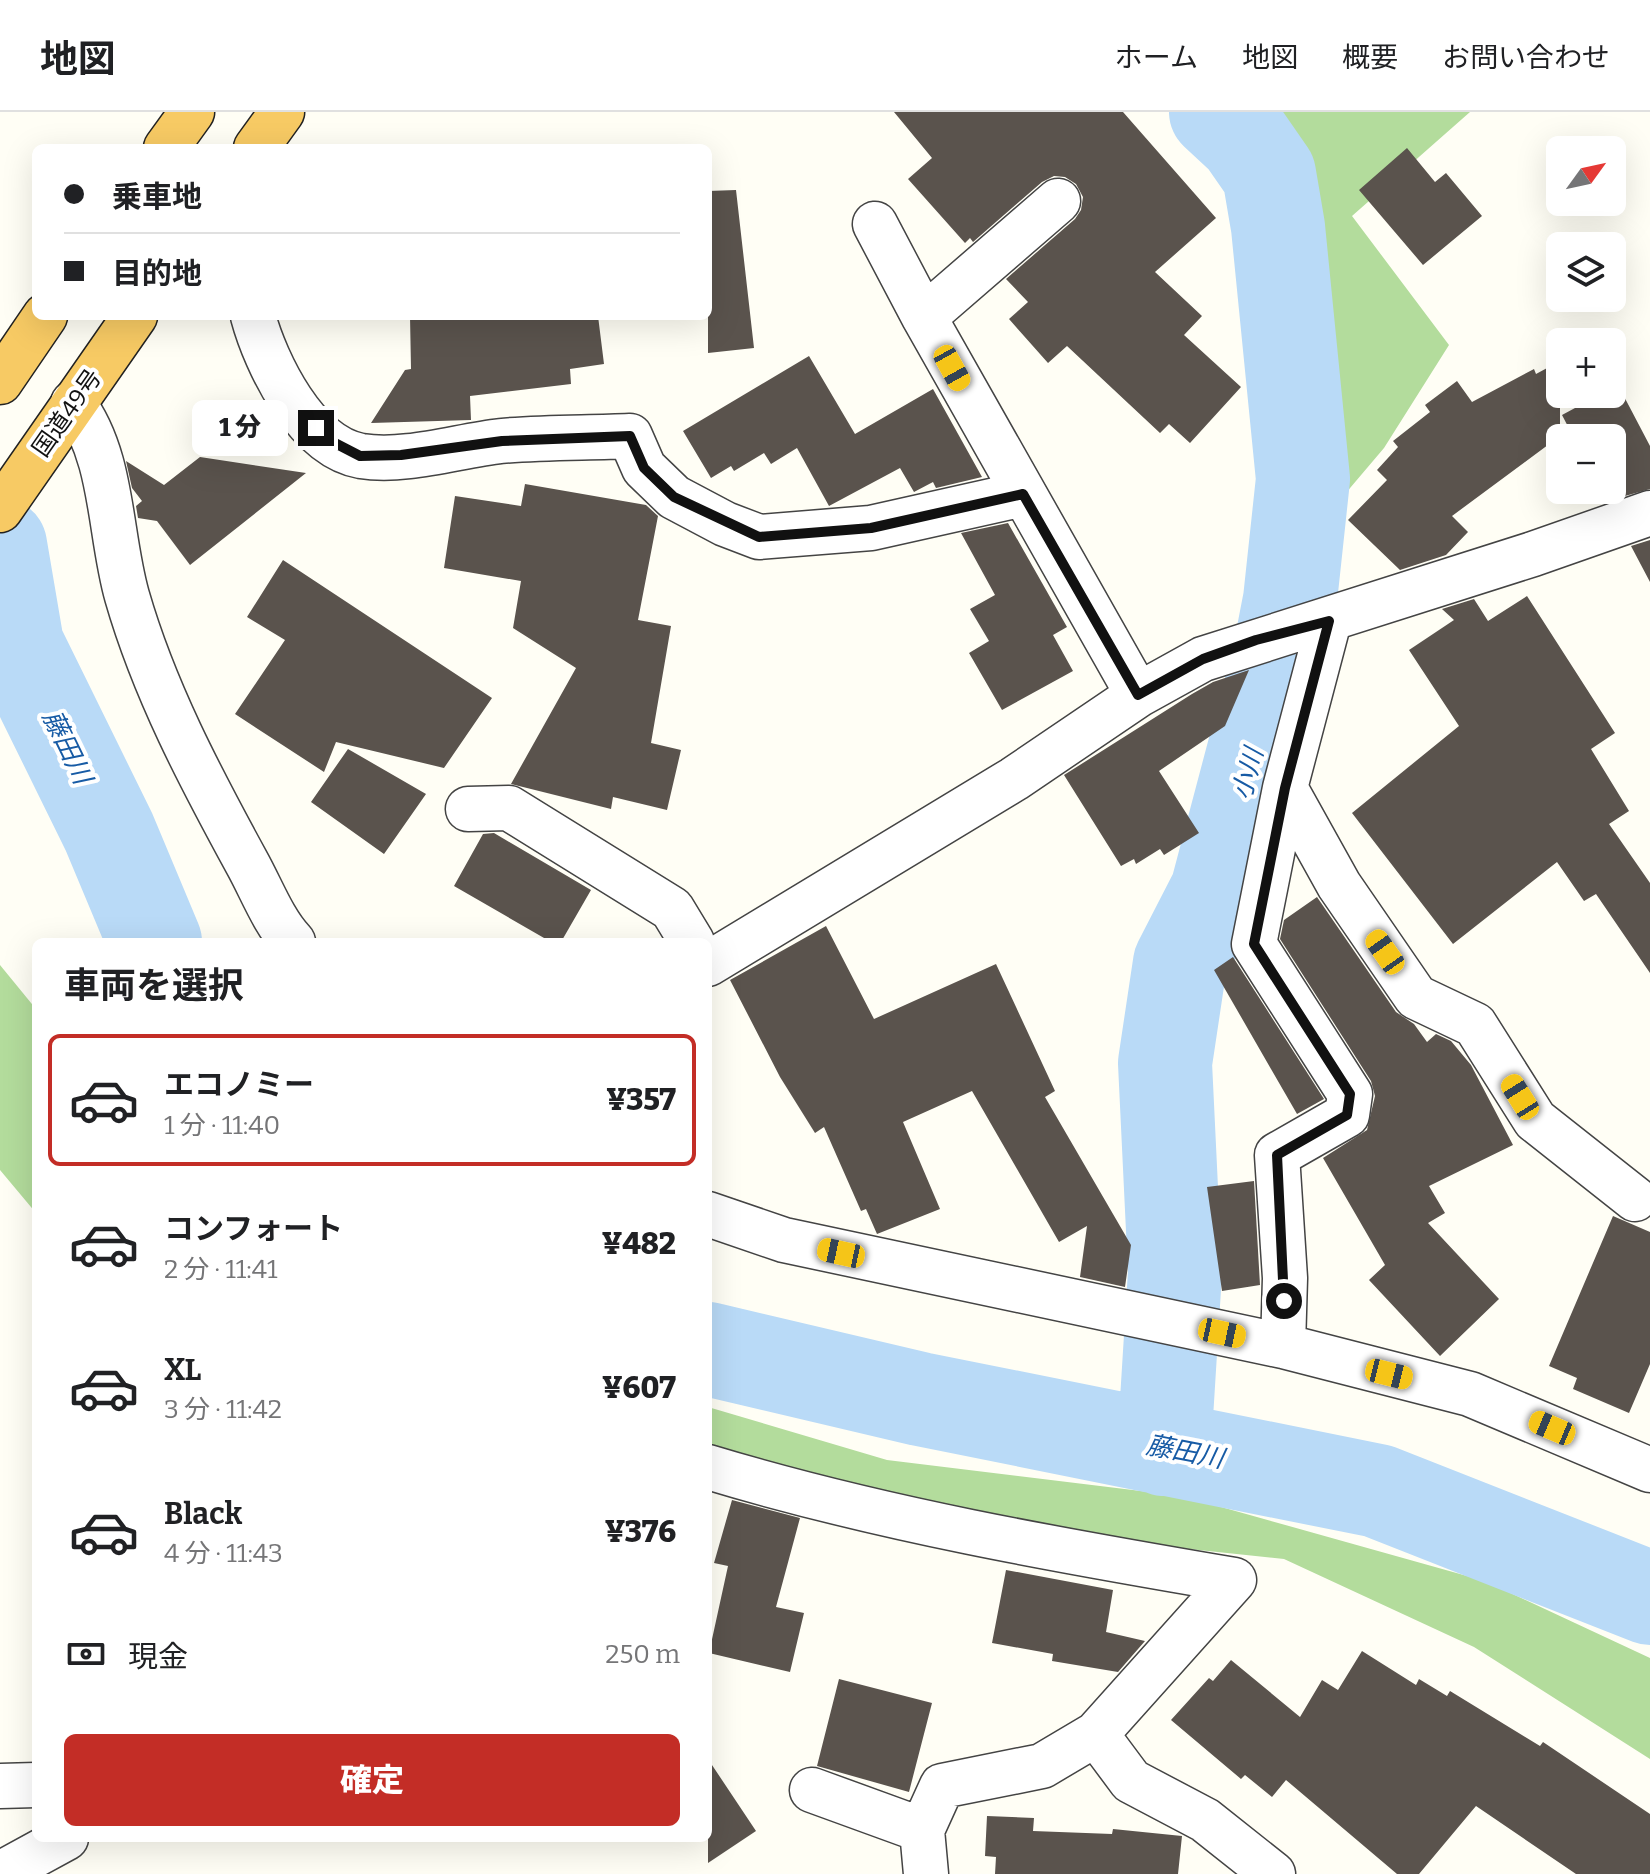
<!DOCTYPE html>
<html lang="ja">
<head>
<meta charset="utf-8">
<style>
  :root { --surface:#fff; --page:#f6f6f6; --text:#202124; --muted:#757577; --line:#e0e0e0; --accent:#c32d26 }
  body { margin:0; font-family:Bitter,"Noto Sans JP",serif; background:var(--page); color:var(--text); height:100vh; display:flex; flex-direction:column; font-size:30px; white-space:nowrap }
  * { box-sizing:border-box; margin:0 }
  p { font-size:26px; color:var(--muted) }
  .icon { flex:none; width:44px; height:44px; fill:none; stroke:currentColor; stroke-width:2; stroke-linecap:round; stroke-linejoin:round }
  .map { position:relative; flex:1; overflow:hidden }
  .details { position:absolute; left:32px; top:826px; width:680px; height:904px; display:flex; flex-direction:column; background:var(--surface); border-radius:12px; box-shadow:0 8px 32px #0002 }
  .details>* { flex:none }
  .guide { position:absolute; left:32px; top:32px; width:680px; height:176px; border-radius:12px; box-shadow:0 8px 32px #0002; display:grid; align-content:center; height:176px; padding:0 32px; background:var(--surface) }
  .needle { width:52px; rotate:57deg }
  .fabs { position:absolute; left:1546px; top:24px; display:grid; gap:16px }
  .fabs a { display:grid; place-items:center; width:80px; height:80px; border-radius:12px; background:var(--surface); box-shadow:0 8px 32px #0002; font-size:40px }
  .end { position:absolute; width:36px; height:36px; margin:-18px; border:10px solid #111; background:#fff; box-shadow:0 0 0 4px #fff }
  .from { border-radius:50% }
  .bubble { position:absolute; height:56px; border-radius:12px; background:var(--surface); box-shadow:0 8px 32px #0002; font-size:26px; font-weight:800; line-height:56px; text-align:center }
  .car { position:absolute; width:24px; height:48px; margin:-24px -12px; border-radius:10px; box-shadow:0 0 6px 2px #0007; background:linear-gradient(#f5c518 24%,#345 0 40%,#f5c518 0 76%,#345 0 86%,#f5c518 0) }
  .guide b { display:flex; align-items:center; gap:28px; height:76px; font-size:30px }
  .guide b+b { border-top:2px solid var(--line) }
  .guide i { width:20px; height:20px; background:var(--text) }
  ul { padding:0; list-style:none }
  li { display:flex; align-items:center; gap:24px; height:132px; margin:0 16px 12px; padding:0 16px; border:4px solid transparent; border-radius:12px }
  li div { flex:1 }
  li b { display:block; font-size:30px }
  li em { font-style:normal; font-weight:800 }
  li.selected { border-color:var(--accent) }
  li>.icon { width:72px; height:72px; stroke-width:1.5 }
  h2 { padding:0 32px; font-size:36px; line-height:96px }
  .pay { display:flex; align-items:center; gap:20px; height:88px; padding:0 32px; font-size:30px }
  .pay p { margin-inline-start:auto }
  .button { display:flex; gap:16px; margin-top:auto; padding:16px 32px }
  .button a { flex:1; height:92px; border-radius:12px; background:var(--accent); color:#fff; font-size:32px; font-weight:800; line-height:92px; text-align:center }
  header { display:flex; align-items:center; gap:48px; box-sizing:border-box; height:112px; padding:0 40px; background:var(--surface); border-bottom:2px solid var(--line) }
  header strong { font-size:38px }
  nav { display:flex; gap:44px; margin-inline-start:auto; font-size:28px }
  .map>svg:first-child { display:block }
</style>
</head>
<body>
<header>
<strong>地図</strong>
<nav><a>ホーム</a><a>地図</a><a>概要</a><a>お問い合わせ</a></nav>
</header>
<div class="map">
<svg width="1650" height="1762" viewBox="0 0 1650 1762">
  <rect width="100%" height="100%" fill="#fffef5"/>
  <path fill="#b3dc9c" d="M 1263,0 L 1470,0 L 1352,104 L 1449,233 L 1384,336 L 1328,402 L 1332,263 L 1308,181 L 1281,49 Z
    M 0,853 L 36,897 L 36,1101 L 0,1058 Z
    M 708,1295 L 887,1348 L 1182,1384 L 1485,1469 L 1650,1546 L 1650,1647 L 1474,1535 L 1284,1447 L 1057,1423 L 708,1337 Z"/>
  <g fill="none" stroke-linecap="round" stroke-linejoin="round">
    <path stroke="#b9daf7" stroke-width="94" d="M 0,433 L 17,533 L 109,720 L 155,830
      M 708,1237 L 920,1287 L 1378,1379 L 1650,1486
      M 1164,1337 L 1175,1160 L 1165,951 L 1180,851 L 1217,779 L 1279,545 L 1290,488 L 1303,367 L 1278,115 L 1269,62 L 1244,26 L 1216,0"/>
  </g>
  <path fill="#5a534d" d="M 894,0 L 1123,0 L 1216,106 L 1155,160 L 1202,204 L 1184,223 L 1241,275 L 1190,331 L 1169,312 L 1160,321 L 1067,234 L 1048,251 L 1009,207 L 1028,190 L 1006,167 L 1075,107 L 1081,98 L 1083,85 L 1076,72 L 1065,65 L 1054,64 L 1042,70 L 973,130 L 970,126 L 965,131 L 908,67 L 932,46 Z
    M 1407,36 L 1435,70 L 1446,61 L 1482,104 L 1423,153 L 1359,78 Z
    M 736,78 L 754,236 L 708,241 L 708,79 Z
    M 410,204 L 598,204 L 604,252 L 570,257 L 571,272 L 470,284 L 471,308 L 371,311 L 405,258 L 411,257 Z
    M 809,244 L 855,322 L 933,277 L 982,365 L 936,376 L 933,370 L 914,380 L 900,356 L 829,394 L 797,336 L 771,352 L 764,341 L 734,359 L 731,354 L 711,366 L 683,319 Z
    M 1560,249 L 1560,324 L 1452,404 L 1468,420 L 1446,443 L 1400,458 L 1348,408 L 1387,368 L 1377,358 L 1398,335 L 1393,329 L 1430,300 L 1425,293 L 1457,269 L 1472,290 L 1534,257 L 1536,262 Z
    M 1618,273 L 1650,334 L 1650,377 L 1607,389 L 1601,378 L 1612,378 L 1612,326 L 1574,326 L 1562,303 L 1601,282 L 1612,282 L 1612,276 Z
    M 200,345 L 306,361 L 190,453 L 157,409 L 138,406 L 136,394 L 142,389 L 132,376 L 126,349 L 164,373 Z
    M 525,372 L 646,393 L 658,404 L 638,508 L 671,514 L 651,631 L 681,638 L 667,698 L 613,685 L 611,697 L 511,672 L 576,556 L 513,516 L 521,469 L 444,456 L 455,384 L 521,394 Z
    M 1008,411 L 1067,515 L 1053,523 L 1073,559 L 1002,598 L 969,541 L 989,529 L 970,497 L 995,483 L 961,421 Z
    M 1650,428 L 1650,470 L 1631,434 Z
    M 283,448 L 492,586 L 444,656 L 336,630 L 324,660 L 235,602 L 285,528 L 247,505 Z
    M 1527,484 L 1615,621 L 1591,637 L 1629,699 L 1609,712 L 1650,771 L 1650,861 L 1596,782 L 1584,789 L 1557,750 L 1453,832 L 1352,701 L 1459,614 L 1409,538 L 1454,508 L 1442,497 L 1474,487 L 1488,509 Z
    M 1249,558 L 1225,614 L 1159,659 L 1199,721 L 1164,743 L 1160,737 L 1136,752 L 1134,747 L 1121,754 L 1064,663 L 1192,582 L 1213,570 Z
    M 348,637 L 426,682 L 384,742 L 311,690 Z
    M 494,721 L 591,778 L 561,830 L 551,830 L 454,774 L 483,722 Z
    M 1317,785 L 1396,900 L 1414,912 L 1427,930 L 1436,922 L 1451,929 L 1471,953 L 1513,1033 L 1429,1074 L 1445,1101 L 1428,1111 L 1499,1187 L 1440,1244 L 1369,1168 L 1385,1153 L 1323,1046 L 1367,1018 L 1375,984 L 1371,969 L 1280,827 L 1284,808 Z
    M 826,814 L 874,907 L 996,852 L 1055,979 L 1045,985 L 1131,1133 L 1125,1175 L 1080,1165 L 1087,1114 L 1059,1130 L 972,979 L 903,1010 L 940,1097 L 877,1122 L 866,1097 L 861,1099 L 824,1015 L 815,1021 L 780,965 L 730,868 Z
    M 1233,845 L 1324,987 L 1297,1002 L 1214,858 Z
    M 1254,1069 L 1260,1173 L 1222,1179 L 1207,1075 Z
    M 1613,1104 L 1650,1120 L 1650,1252 L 1629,1301 L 1573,1277 L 1577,1266 L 1549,1254 Z
    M 732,1388 L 800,1406 L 776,1495 L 804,1501 L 790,1560 L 709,1541 L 728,1454 L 714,1451 Z
    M 1006,1458 L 1113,1478 L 1106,1520 L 1145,1529 L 1118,1560 L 1052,1549 L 1053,1542 L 992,1531 Z
    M 1362,1539 L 1416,1573 L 1419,1567 L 1447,1584 L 1450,1579 L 1540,1634 L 1543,1630 L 1650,1702 L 1650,1762 L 1576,1762 L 1476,1694 L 1419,1762 L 1397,1762 L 1286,1668 L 1272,1685 L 1245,1663 L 1241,1667 L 1171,1608 L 1209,1566 L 1213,1569 L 1231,1548 L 1300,1605 L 1322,1568 L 1338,1578 Z
    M 839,1567 L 932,1591 L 909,1680 L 817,1654 Z
    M 708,1647 L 756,1719 L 708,1751 Z
    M 987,1704 L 1034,1706 L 1033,1719 L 1112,1722 L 1113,1717 L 1182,1724 L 1178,1762 L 995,1762 L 996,1745 L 985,1744 Z"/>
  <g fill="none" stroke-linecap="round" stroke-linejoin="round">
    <defs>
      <path id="minor" d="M 1058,89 L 924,205 L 1138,583
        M 875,112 L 924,205
        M 253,204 C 266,252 306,334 361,344 C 406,351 457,334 501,329 C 544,325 587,326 630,324 L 644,356 L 674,385 L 725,412 L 759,425 L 871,416 L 1023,382
        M 73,291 C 114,345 109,421 127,484 C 154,578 200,665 247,751 C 261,776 273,809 293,830
        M 1285,676 L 1339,773 L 1416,885 L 1475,913 L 1535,1008 L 1635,1087
        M 468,697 L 509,696 L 672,797 L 692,830
        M 708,852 L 1014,667 L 1138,583 L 1203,547 L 1533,442 L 1650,401
        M 708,1102 L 784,1128 L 1283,1234 L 1470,1282 L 1650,1358
        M 1283,1234 L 1285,1166 L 1277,1043 L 1347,1003 L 1350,982 L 1254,832 L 1285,676 L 1329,509
        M 708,1355 C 880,1407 1057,1438 1234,1468
        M 1096,1622 L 1131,1669 L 1205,1708 L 1273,1762
        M 0,1674 L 36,1673
        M 812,1678 L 922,1718 L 926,1762
        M 922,1718 L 942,1674 L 1042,1654 L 1096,1622 L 1234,1468
        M 0,1762 L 66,1726"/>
      <path id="trunk" d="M 166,36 L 192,0
        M 256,36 L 282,0
        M 0,270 L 45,204
        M 0,398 L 135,204"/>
    </defs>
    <use href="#minor" stroke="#444" stroke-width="47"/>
    <use href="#trunk" stroke="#222" stroke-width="47"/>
    <use href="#minor" stroke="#fff" stroke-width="44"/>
    <use href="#trunk" stroke="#f7ca64" stroke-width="44"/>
  </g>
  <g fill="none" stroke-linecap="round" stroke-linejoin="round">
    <path stroke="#111" stroke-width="10" d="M 316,316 L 329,328 L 360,344 L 401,343 L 502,329 L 630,324 L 644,356 L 674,385 L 759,425 L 871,416 L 1023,382 L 1138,583 L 1203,547 L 1256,528 L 1329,509 L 1285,676 L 1254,832 L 1350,982 L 1347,1003 L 1277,1043 L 1284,1189"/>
  </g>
  <g text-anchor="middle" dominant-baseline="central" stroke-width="8" stroke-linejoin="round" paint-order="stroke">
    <g font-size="24" fill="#111" stroke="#fff">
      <text transform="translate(67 301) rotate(-55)">国道49号</text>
    </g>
    <g font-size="26" font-style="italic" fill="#175ba5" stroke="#fff">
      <text transform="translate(67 635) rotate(64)">藤田川</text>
      <text transform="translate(1248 662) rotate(-75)">小川</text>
      <text transform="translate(1185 1340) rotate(11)">藤田川</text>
    </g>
  </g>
</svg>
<div class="fabs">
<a><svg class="needle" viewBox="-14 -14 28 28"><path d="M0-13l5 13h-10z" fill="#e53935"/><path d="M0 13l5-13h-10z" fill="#757577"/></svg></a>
<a><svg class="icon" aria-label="layers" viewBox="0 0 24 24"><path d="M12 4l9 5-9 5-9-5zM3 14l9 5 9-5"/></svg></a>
<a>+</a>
<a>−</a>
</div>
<i class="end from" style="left:1284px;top:1189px"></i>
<i class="end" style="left:316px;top:316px"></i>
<div class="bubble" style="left:192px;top:288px;width:96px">1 分</div>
<i class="car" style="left:952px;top:256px;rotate:151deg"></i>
<i class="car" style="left:1385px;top:840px;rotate:325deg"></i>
<i class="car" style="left:1520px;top:985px;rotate:328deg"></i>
<i class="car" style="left:841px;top:1141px;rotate:282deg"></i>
<i class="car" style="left:1222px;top:1221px;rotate:102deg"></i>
<i class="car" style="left:1389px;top:1262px;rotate:104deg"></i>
<i class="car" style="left:1552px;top:1316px;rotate:293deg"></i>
<div class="guide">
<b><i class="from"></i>乗車地</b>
<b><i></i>目的地</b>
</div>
<section class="details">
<h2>車両を選択</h2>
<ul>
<li class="selected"><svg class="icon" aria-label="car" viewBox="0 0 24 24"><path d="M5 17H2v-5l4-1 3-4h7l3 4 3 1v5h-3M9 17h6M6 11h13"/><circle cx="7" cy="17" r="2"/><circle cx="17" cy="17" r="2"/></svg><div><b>エコノミー</b><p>1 分 · 11:40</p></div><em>¥357</em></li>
<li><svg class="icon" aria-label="car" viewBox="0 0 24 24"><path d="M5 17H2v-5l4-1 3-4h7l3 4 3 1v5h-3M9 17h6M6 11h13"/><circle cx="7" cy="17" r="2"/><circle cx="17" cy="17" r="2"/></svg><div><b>コンフォート</b><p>2 分 · 11:41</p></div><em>¥482</em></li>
<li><svg class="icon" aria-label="car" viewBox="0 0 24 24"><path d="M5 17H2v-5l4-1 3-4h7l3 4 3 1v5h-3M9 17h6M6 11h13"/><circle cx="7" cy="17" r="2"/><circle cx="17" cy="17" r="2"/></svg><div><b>XL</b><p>3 分 · 11:42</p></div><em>¥607</em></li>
<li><svg class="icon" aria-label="car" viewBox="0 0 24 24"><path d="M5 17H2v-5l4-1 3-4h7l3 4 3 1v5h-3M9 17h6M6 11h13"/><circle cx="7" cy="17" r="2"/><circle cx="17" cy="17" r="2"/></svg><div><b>Black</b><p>4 分 · 11:43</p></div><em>¥376</em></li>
</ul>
<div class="pay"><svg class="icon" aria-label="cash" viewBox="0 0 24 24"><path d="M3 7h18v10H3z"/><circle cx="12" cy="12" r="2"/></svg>現金<p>250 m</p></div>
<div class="button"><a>確定</a></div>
</section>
</div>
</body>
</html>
